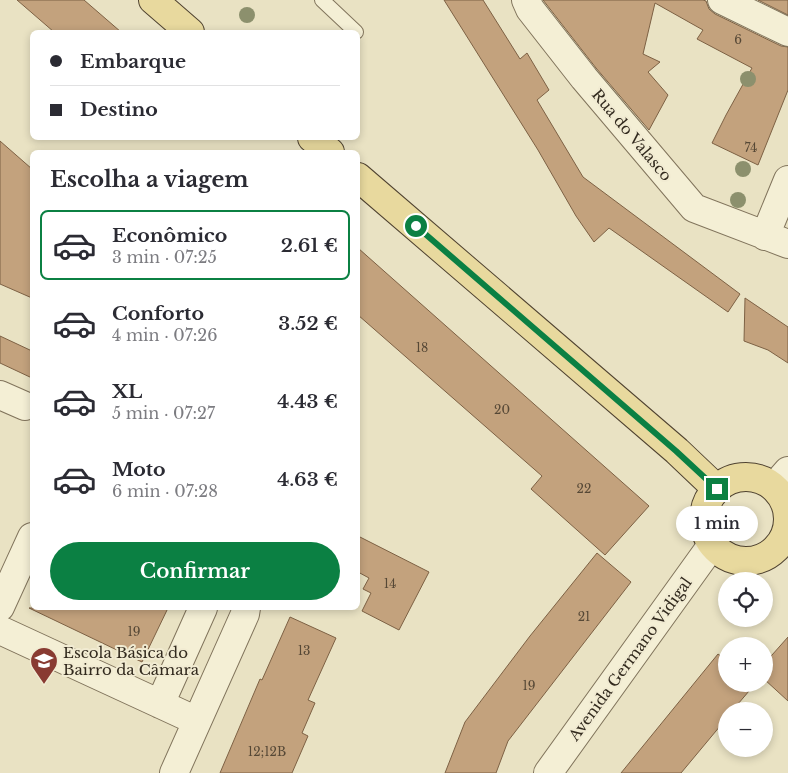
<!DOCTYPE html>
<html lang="pt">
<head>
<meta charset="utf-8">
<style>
  :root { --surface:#fff; --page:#f2f2f3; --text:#2b2b33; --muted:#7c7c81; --line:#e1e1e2; --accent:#0b8043 }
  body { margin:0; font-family:"Libre Baskerville",serif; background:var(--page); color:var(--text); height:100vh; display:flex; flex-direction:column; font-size:19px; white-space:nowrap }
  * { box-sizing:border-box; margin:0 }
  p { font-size:16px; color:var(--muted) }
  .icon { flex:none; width:28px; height:28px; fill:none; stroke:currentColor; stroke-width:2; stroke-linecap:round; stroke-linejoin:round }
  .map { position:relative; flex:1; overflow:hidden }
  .side { position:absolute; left:30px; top:150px; width:330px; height:460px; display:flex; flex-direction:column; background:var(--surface); border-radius:8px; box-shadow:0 2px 8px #0003 }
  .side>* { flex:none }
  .hud { position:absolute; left:30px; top:30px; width:330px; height:110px; border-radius:8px; box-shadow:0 2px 8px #0003; display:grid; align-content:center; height:110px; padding:0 20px; background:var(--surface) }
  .controls { position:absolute; left:718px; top:572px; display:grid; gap:10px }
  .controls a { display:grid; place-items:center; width:55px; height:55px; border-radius:50%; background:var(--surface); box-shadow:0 2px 8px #0003; font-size:25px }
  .end { position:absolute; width:22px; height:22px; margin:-11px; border:6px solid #0b8043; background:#fff; box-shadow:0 0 0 2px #fff }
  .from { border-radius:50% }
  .bubble { position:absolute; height:35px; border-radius:18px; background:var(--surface); box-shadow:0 2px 8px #0003; font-size:16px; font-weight:600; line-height:35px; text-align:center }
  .hud b { display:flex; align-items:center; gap:18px; height:48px; font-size:19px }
  .hud b+b { border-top:1px solid var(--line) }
  .hud i { width:12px; height:12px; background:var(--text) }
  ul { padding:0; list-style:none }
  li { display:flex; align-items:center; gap:15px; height:70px; margin:0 10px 8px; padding:0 10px; border:2px solid transparent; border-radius:8px }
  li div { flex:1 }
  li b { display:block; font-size:19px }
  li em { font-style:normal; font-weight:600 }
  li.active { border-color:var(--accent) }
  li>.icon { width:45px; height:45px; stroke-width:1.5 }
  h2 { padding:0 20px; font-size:22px; line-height:60px }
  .action { display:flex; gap:10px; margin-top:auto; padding:10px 20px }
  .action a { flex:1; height:58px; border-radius:30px; background:var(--accent); color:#fff; font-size:20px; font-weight:600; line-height:58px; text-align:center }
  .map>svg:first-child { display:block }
</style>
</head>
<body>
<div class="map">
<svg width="788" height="773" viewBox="0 0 788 773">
  <rect width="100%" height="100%" fill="#e9e2c3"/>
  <path fill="#c3a27d" stroke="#7d6144" d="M 17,0 L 84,0 L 121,32 L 54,32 Z
    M 444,0 L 483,0 L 520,59 L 527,53 L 549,90 L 537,100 L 583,177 L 740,294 L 728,312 L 609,228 L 594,242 L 576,216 L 538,150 Z
    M 543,0 L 703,0 L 706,1 L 709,9 L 715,14 L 781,46 L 788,47 L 788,90 L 758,165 L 712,143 L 726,115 L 752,68 L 697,39 L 703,30 L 655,3 L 643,54 L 660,62 L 648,72 L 668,95 L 649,130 L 596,68 Z
    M 758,0 L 788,0 L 788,15 Z
    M 0,141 L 32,169 L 32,298 L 0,284 Z
    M 358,248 L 649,506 L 605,555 L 531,489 L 542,476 L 358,315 Z
    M 745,298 L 788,327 L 788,363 L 768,350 L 744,341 Z
    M 0,336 L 32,351 L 32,378 L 0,363 Z
    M 358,536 L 429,572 L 399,630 L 362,611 L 371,593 L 363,589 L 369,578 L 358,572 Z
    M 597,553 L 631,582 L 508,741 L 496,773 L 445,773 L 465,722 L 530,636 Z
    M 29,608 L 168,608 L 142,662 Z
    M 290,617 L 336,638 L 308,700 L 315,703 L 302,733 L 308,736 L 292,773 L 220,773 L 260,679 L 262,680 Z
    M 788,637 L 788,701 L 764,679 L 764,664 Z
    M 718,654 L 726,660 L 726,684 L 755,684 L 732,711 L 726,711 L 726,719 L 681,773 L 621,773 Z"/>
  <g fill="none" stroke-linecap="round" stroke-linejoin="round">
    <defs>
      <path id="service" d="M 322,0 L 356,32"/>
      <path id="minor" d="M 526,0 L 530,9 L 584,78 L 694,208 L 788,244
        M 722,0 L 788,32
        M 765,236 L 788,180
        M 0,395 L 25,406
        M 774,487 L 788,471
        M 0,607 L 32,537
        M 0,630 L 197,721
        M 160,704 L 203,608
        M 174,773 L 245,614 L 246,608
        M 548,773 L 712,545"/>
      <path id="primary" d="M 153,0 L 190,32
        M 312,138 L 330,152
        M 358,177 L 677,451 L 717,489
        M704 519a42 42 0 1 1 84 0a42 42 0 1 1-84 0Z"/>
    </defs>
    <use href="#service" stroke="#81745c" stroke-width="16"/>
    <use href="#minor" stroke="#81745c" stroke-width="30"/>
    <use href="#primary" stroke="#4f4230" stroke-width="30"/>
    <use href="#service" stroke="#f4efd5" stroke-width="14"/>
    <use href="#minor" stroke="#f4efd5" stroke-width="28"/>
    <use href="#primary" stroke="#e8d99e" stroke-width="28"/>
  </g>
  <g fill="#8c906d">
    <circle cx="247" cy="15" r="8"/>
    <circle cx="748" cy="79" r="8"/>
    <circle cx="743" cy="169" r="8"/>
    <circle cx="738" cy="200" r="8"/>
  </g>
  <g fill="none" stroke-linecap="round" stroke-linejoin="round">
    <path stroke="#0b8043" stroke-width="6" d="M 416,226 L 676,451 L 717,489"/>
  </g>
  <defs>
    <symbol id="school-pin" viewBox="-11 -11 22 30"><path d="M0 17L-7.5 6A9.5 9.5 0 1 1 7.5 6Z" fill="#893b32" stroke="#f1ebd2"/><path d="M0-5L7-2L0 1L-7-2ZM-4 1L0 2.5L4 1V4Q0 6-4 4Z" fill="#fff"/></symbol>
  </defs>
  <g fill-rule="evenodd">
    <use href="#school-pin" x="28" y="645" width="32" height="43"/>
  </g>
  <g text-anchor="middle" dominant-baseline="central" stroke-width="4" stroke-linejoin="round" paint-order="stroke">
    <g font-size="12" fill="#564836">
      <text x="738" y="39">6</text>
      <text x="751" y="147">74</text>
      <text x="422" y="347">18</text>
      <text x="502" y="409">20</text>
      <text x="584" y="488">22</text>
      <text x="390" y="583">14</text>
      <text x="584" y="616">21</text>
      <text x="134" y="631">19</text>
      <text x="304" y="650">13</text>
      <text x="529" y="685">19</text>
      <text x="267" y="751">12;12B</text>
    </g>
    <g font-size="15" fill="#322a1e" stroke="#f1ebd2">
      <text transform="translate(632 135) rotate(50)">Rua do Valasco</text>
      <text transform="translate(630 659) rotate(-54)">Avenida Germano Vidigal</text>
    </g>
    <g font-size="15" fill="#322a1e" stroke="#f1ebd2" text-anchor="start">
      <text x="63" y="652">Escola Básica do<tspan x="63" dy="17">Bairro da Câmara</tspan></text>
    </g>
  </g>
</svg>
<div class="controls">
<a><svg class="icon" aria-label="locate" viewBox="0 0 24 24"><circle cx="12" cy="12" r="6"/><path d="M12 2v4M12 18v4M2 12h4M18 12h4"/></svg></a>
<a>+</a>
<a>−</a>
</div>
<i class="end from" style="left:416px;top:226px"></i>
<i class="end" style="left:717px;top:489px"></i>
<div class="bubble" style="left:676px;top:506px;width:82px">1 min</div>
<div class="hud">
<b><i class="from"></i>Embarque</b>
<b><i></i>Destino</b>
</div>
<section class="side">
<h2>Escolha a viagem</h2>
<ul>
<li class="active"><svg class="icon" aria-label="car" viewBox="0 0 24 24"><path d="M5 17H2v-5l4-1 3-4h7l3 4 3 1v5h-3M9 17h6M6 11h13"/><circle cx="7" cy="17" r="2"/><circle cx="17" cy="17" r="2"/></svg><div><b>Econômico</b><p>3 min · 07:25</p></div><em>2.61 €</em></li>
<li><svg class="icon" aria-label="car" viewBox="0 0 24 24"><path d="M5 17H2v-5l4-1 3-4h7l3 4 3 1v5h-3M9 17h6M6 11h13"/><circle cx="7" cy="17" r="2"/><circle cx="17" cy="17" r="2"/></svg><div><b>Conforto</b><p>4 min · 07:26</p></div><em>3.52 €</em></li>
<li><svg class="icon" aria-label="car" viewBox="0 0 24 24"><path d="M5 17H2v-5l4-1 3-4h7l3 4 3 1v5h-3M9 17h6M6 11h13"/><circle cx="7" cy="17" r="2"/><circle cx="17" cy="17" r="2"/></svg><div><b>XL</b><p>5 min · 07:27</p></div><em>4.43 €</em></li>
<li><svg class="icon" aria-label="car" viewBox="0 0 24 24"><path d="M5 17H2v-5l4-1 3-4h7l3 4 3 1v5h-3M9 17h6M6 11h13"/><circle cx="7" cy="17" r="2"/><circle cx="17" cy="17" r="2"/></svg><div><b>Moto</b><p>6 min · 07:28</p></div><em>4.63 €</em></li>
</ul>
<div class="action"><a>Confirmar</a></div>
</section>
</div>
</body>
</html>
